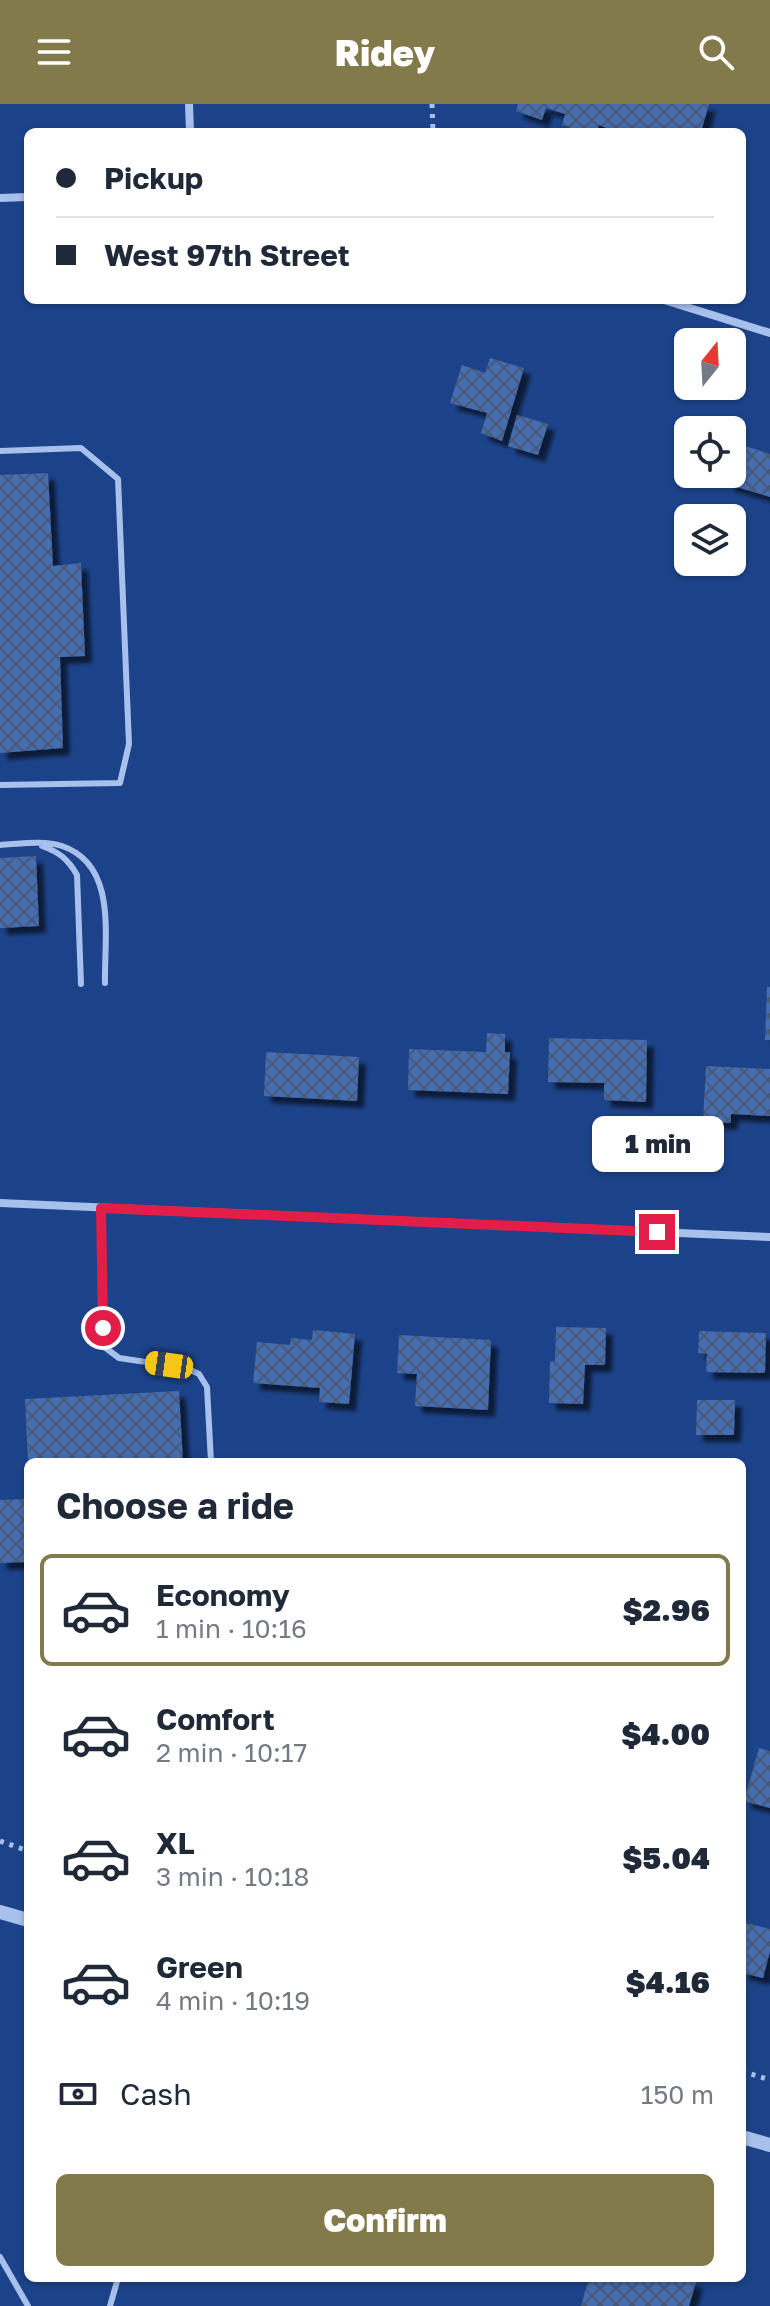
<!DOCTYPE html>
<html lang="en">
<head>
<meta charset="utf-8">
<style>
  :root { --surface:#fff; --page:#f6f6f7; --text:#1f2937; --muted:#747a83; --line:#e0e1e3; --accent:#837a4c }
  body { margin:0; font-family:"Golos Text",sans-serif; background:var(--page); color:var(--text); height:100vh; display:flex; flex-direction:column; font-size:30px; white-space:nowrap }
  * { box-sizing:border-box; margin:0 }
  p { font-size:26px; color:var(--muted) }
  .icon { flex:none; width:44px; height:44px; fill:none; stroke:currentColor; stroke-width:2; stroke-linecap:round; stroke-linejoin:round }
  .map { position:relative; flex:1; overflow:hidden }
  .sheet { position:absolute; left:24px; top:1354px; width:722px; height:824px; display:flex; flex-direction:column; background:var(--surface); border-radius:12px; box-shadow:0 2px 6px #0004 }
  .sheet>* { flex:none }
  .hud { position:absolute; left:24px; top:24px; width:722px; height:176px; border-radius:12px; box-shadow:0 2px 6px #0004; display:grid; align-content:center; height:176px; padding:0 32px; background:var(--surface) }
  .needle { width:52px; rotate:18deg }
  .controls { position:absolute; left:674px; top:224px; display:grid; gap:16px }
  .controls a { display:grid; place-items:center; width:72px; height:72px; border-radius:12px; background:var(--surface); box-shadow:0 2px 6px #0004; font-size:40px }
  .end { position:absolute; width:36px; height:36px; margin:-18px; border:10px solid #e11d48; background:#fff; box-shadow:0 0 0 4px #fff }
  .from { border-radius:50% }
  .bubble { position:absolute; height:56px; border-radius:12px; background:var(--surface); box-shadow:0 2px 6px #0004; font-size:26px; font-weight:800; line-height:56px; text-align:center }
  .car { position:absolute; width:24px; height:48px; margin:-24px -12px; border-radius:10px; box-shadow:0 0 6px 2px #0007; background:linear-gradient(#f5c518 24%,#345 0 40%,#f5c518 0 76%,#345 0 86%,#f5c518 0) }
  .hud b { display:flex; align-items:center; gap:28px; height:76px; font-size:30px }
  .hud b+b { border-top:2px solid var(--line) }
  .hud i { width:20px; height:20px; background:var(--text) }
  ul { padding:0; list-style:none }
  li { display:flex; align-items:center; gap:24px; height:112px; margin:0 16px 12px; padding:0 16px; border:4px solid transparent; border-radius:12px }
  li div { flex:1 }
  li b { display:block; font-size:30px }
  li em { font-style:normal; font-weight:800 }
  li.on { border-color:var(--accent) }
  li>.icon { width:72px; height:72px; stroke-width:1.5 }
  h2 { padding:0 32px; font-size:36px; line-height:96px }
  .pay { display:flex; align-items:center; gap:20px; height:88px; padding:0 32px; font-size:30px }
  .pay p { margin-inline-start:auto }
  .action { display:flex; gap:16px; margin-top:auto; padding:16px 32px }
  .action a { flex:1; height:92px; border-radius:12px; background:var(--accent); color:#fff; font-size:32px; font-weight:800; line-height:92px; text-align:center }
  header { display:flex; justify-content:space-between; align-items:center; height:104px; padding:0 32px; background:var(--accent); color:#fff; font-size:36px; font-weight:800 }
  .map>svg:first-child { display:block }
</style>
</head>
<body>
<header><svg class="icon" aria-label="menu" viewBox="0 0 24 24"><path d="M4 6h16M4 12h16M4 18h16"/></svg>Ridey<svg class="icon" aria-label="search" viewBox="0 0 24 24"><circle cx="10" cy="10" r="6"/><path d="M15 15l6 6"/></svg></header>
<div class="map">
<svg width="770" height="2202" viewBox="0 0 770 2202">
  <defs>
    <pattern id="building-cross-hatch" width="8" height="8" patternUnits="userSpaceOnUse" patternTransform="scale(2)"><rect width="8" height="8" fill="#446db2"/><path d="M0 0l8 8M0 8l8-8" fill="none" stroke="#495975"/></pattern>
    <filter id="shadow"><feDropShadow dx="7" dy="7" stdDeviation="2" flood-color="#0009"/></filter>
  </defs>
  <rect width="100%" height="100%" fill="#1c438a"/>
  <path fill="url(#building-cross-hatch)" filter="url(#shadow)" d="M 518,0 L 709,0 L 701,28 L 616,28 L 599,21 L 597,28 L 583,28 L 562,21 L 565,10 L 546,4 L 542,16 L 516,7 Z
    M 490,254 L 524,264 L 502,337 L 481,329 L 487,309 L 450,299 L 462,261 L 485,269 Z
    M 517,311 L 548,320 L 538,351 L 508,342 Z
    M 739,340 L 770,350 L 770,393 L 727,380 Z
    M 48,369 L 53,462 L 81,459 L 85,552 L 60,553 L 63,644 L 0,649 L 0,371 Z
    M 36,752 L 39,822 L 0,824 L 0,754 Z
    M 767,883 L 770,883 L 770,936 L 765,936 Z
    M 487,929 L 505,930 L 505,948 L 510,948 L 508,990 L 408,986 L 409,945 L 486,948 Z
    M 549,934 L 647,936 L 646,998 L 604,996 L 604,979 L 548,978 Z
    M 266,948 L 359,953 L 357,997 L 264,992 Z
    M 706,962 L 770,965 L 770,1012 L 731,1010 L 731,1019 L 703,1018 Z
    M 556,1223 L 606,1224 L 605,1261 L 585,1261 L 583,1300 L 549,1299 L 550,1257 L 555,1257 Z
    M 313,1226 L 355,1230 L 349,1300 L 319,1298 L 320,1284 L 253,1279 L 257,1238 L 290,1241 L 291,1234 L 312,1236 Z
    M 699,1227 L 766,1229 L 765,1269 L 706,1268 L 707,1250 L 698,1249 Z
    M 399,1231 L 491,1236 L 488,1306 L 415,1302 L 417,1270 L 397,1269 Z
    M 179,1287 L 183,1358 L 28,1358 L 25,1295 Z
    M 697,1296 L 735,1296 L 734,1331 L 696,1331 Z
    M 28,1395 L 28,1458 L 0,1459 L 0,1396 Z
    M 759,1644 L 770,1647 L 770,1704 L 744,1697 Z
    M 742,1818 L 770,1825 L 770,1847 L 763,1874 L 742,1869 Z
    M 589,2174 L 683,2174 L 696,2178 L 689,2202 L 581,2202 Z"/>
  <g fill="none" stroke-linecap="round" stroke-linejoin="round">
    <path stroke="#a7c1ec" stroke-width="5" stroke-dasharray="4 6" stroke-linecap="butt" d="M 432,0 L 433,28
      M 0,1737 L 28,1747
      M 742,1967 L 770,1976"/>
    <path stroke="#a7c1ec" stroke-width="6" d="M 0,347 L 81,344 L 118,375 L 129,640 L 120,679 L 0,681
      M 0,741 C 19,740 44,736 62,742 C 118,761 104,833 105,879
      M 42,742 C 59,748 68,755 77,771 L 81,880
      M 101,1104 L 103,1242 L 119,1254 L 186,1264 L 199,1270 L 207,1283 L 211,1358
      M 0,2153 L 28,2202
      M 110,2202 L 118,2174"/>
    <path stroke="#a7c1ec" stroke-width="8" d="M 189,0 L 190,28
      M 0,94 L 28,93
      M 664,196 L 770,229
      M 0,1099 L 770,1133"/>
    <path stroke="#a7c1ec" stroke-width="14" d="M 0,1808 L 28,1816
      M 742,2033 L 770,2041"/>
  </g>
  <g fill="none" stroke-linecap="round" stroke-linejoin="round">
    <path stroke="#e11d48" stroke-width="10" d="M 103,1224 L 101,1104 L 657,1128"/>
  </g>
</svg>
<div class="controls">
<a><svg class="needle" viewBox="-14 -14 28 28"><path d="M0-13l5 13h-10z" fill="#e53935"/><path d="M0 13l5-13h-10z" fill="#747a83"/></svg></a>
<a><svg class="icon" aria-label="locate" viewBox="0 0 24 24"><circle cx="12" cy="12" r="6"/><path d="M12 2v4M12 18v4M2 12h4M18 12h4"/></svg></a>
<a><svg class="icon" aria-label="layers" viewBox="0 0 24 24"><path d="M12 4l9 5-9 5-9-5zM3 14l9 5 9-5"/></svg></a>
</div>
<i class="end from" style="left:103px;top:1224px"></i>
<i class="end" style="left:657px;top:1128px"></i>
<div class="bubble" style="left:592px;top:1012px;width:132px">1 min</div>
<i class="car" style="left:169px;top:1261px;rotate:278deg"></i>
<div class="hud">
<b><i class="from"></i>Pickup</b>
<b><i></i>West 97th Street</b>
</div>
<section class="sheet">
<h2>Choose a ride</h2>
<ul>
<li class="on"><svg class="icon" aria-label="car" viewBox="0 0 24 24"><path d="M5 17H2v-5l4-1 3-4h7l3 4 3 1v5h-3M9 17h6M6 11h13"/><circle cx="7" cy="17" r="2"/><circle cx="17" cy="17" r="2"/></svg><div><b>Economy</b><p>1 min · 10:16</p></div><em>$2.96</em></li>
<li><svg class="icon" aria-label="car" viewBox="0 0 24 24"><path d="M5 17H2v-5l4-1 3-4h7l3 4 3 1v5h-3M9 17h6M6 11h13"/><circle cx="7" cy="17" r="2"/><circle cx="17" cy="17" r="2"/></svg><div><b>Comfort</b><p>2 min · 10:17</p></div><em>$4.00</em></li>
<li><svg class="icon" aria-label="car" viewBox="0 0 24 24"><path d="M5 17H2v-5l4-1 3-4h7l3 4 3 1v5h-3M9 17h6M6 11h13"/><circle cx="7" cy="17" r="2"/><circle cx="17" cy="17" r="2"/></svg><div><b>XL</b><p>3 min · 10:18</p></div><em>$5.04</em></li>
<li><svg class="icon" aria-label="car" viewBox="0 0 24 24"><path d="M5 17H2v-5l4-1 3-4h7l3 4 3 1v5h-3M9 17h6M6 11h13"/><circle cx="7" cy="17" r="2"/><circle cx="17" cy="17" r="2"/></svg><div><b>Green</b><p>4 min · 10:19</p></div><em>$4.16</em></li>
</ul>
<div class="pay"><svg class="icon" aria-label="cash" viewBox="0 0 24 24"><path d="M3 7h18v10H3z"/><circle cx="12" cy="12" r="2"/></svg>Cash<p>150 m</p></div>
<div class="action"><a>Confirm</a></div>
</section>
</div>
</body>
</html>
